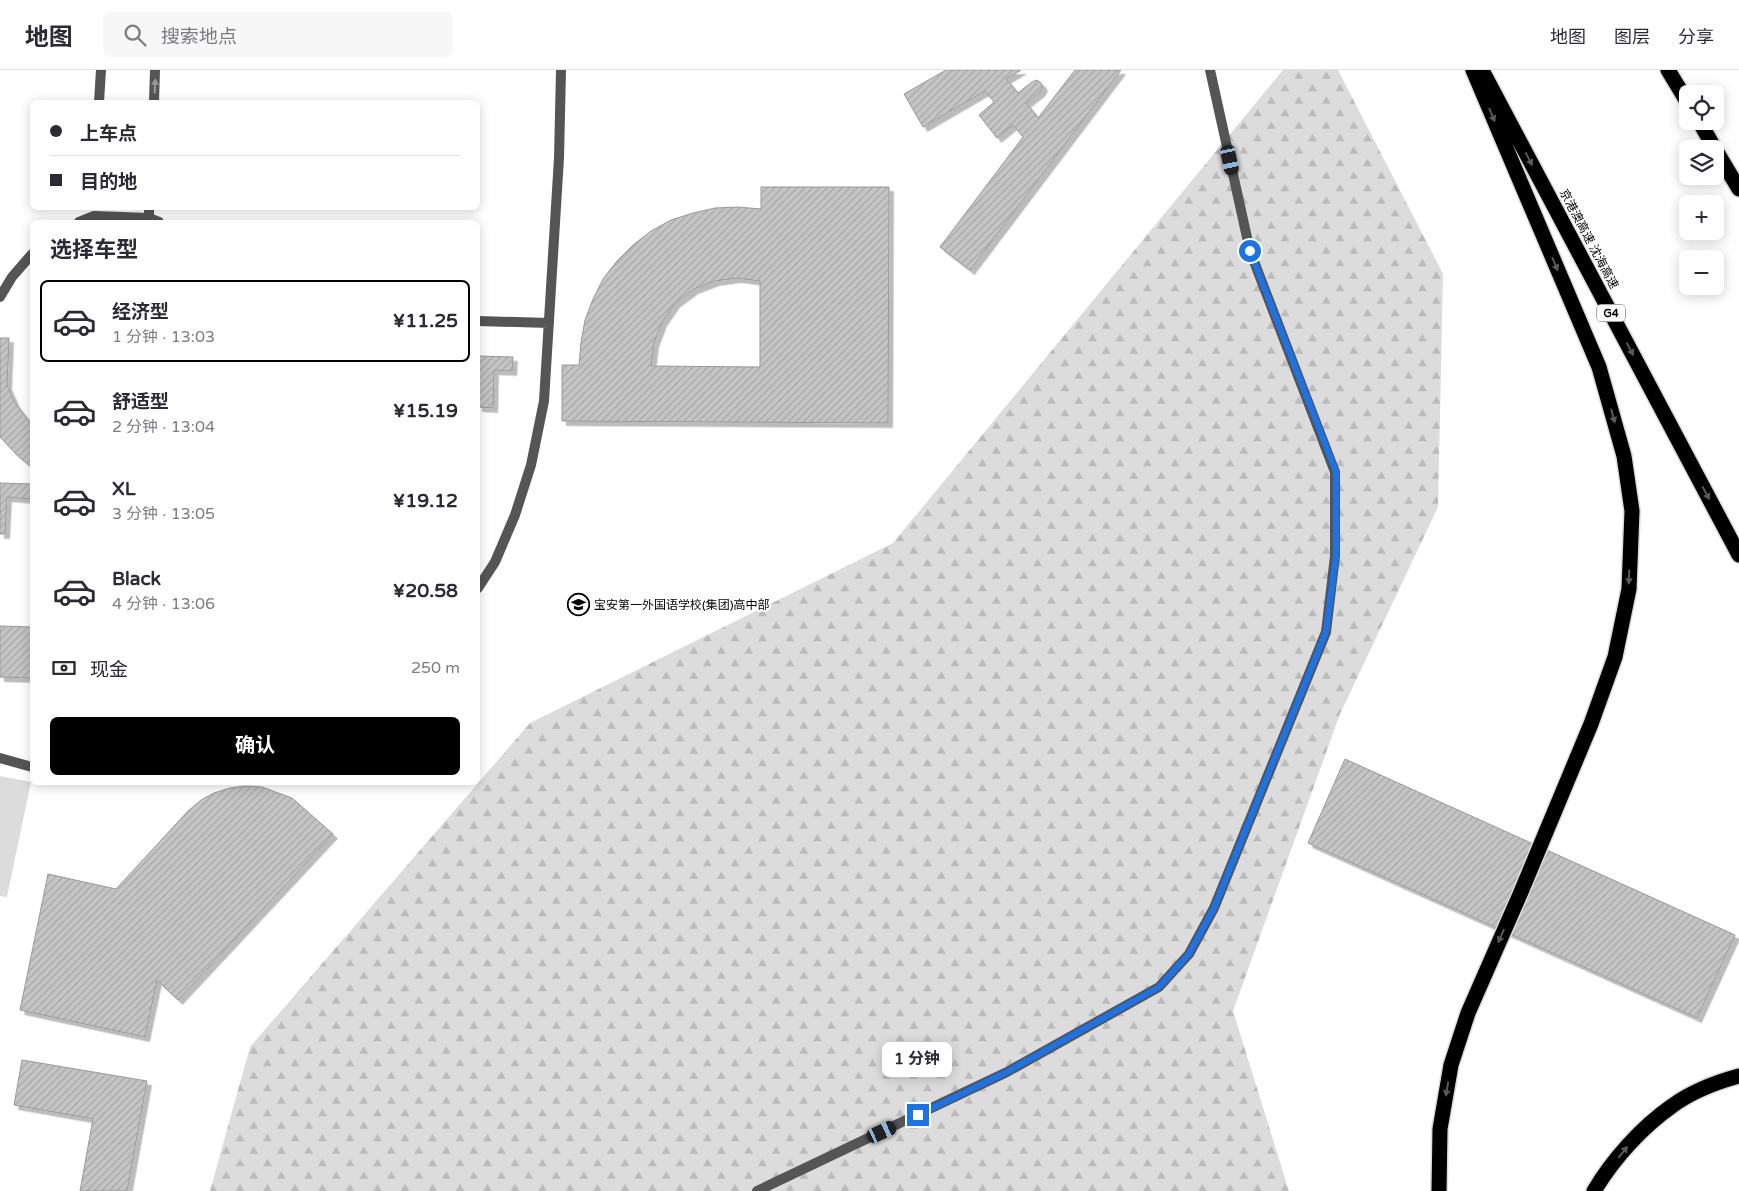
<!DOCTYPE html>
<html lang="zh">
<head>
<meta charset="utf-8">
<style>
  :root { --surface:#fff; --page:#f7f7f7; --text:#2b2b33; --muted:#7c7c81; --line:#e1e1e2; --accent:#000 }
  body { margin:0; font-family:"Varela Round","Noto Sans SC",sans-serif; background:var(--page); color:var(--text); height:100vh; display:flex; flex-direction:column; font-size:19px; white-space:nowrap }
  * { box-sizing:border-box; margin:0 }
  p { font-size:16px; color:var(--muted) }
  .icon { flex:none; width:28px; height:28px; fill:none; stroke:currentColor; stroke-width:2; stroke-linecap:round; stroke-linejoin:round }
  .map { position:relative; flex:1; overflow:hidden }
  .panel { position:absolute; left:30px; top:150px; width:450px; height:565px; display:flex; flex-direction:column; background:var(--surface); border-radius:8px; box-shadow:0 2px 12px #0003 }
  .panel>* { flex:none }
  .banner { position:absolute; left:30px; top:30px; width:450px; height:110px; border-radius:8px; box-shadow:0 2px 12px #0003; display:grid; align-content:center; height:110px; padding:0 20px; background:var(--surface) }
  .buttons { position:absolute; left:1679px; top:15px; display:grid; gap:10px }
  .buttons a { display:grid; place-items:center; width:45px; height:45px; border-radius:8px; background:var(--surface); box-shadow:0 2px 12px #0003; font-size:25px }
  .end { position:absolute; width:22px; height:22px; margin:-11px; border:6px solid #1a73e8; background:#fff; box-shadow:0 0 0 2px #fff }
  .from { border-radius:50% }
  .bubble { position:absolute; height:35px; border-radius:8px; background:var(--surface); box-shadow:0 2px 12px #0003; font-size:16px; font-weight:700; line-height:35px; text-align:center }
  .car { position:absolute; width:15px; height:30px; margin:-15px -8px; border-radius:6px; box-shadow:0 0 4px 1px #0007; background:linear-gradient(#222 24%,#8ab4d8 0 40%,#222 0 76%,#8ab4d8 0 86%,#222 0) }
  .banner b { display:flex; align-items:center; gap:18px; height:48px; font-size:19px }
  .banner b+b { border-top:1px solid var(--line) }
  .banner i { width:12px; height:12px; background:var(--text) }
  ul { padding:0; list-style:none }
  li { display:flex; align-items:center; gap:15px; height:82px; margin:0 10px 8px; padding:0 10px; border:2px solid transparent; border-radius:8px }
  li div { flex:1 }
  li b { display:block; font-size:19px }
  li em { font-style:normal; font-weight:700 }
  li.selected { border-color:var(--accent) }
  li>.icon { width:45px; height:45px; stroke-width:1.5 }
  h2 { padding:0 20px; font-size:22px; line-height:60px }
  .pay { display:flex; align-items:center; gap:12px; height:55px; padding:0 20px; font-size:19px }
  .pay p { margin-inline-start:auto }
  .primary-button { display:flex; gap:10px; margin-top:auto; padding:10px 20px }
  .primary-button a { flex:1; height:58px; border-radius:8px; background:var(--accent); color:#fff; font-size:20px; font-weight:700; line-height:58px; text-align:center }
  header { display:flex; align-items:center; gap:30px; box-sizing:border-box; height:70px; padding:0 25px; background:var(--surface); border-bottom:1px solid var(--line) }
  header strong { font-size:24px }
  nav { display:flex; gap:28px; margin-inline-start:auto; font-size:18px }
  .search { width:350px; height:45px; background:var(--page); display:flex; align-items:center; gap:12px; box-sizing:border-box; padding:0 18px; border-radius:8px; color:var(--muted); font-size:19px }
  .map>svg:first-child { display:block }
</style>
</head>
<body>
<header>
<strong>地图</strong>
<div class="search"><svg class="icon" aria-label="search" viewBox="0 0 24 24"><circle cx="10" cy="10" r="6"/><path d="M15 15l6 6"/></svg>搜索地点</div>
<nav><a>地图</a><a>图层</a><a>分享</a></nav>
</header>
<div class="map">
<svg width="1739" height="1121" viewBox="0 0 1739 1121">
  <defs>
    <pattern id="forest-firs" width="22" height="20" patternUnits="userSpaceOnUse" patternTransform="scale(1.25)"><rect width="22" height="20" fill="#dcdcdc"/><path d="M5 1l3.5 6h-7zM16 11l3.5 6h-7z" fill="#bbb"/></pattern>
    <pattern id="building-hatch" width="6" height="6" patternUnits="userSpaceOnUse" patternTransform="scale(1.25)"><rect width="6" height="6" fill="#c4c4c4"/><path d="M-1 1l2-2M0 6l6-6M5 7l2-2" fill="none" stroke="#a7a7a7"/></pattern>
    <filter id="shadow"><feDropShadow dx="4.5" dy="4.5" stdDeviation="0" flood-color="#0004"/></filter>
  </defs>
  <rect width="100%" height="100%" fill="#fff"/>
  <path fill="url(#forest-firs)" d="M 1283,0 L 1338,0 L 1443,204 L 1438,437 L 1340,644 L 1233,941 L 1289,1121 L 210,1121 L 250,977 L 530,653 L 893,473 Z"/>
  <path fill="#dcdcdc" d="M 0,706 L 31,712 L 7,827 L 0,826 Z"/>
  <path fill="url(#building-hatch)" stroke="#999" fill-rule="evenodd" filter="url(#shadow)" d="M 946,0 L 1021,0 L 1006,9 L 1018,23 L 1032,12 L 1037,10 L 1041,13 L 1043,17 L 1040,22 L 1026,33 L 1038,48 L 1075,0 L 1121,0 L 970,200 L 940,177 L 1023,67 L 1013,55 L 997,68 L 979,45 L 994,32 L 985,21 L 923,57 L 904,24 Z
    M 761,117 L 889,117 L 888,353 L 562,351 L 562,295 L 579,295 L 581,272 L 585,250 L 593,229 L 603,209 L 617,191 L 633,175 L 651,161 L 671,150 L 693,143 L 715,138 L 738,137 L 761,139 ZM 737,208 L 760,211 L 760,297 L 651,296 L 654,273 L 662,252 L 675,233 L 694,219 L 715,211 Z
    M 0,268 L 9,268 L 7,315 L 15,333 L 32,355 L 32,397 L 17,385 L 0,367 Z
    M 478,286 L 513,287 L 512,301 L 494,300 L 493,338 L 478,337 Z
    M 32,400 L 32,429 L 7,427 L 5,464 L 0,464 L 0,413 L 32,414 Z
    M 0,556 L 32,557 L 32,608 L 0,607 Z
    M 1345,689 L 1735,865 L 1697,948 L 1308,773 Z
    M 246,716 L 262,717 L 292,728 L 333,764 L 178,930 L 157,910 L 145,967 L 20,940 L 48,804 L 116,819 L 188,741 L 201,730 L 214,723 L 230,718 Z
    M 22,990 L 147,1011 L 127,1121 L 80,1121 L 93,1049 L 14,1035 Z"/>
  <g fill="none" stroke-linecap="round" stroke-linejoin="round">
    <defs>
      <path id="highway" d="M 1668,0 L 1688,33
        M 1484,4 L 1739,485
        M 1699,51 L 1715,79
        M 1715,79 L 1739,119
        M 1439,1121 L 1440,1059 L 1451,995 L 1468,943 L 1521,822 L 1591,654 L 1615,587 L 1629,519 L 1632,441 L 1624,386 L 1599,297 L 1473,0
        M 1594,1121 C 1613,1089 1642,1057 1672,1036 C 1691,1022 1717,1012 1739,1006"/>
    </defs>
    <use href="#highway" stroke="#dbdbdb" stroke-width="18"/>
    <path stroke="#555" stroke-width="10" d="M 99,32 L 101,0
      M 154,32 L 155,0
      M 149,148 L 149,138
      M 79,152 L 94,146 L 149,148 L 159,152
      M 0,227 L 12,207 L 32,184
      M 478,251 L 549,253
      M 478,518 L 495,492 L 515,445 L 531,395 L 544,331 L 559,88 L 561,0
      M 0,688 L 32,697
      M 757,1121 L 1007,1002 L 1159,917 L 1189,884 L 1214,838 L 1326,562 L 1335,486 L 1335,402 L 1250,181 L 1210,0"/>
    <use href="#highway" stroke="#000" stroke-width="15"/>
  </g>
  <defs><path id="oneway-solid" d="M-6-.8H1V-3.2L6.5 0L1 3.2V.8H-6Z" transform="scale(1.25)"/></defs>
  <use fill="#999" href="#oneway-solid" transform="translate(155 16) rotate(-87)"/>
  <g fill="#595959">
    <use href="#oneway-solid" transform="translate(1492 45) rotate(67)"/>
    <use href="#oneway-solid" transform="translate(1529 89) rotate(62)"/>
    <use href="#oneway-solid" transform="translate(1555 194) rotate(67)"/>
    <use href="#oneway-solid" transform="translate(1630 279) rotate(62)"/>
    <use href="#oneway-solid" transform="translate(1613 346) rotate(75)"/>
    <use href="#oneway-solid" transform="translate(1706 423) rotate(62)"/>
    <use href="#oneway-solid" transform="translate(1629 507) rotate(92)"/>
    <use href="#oneway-solid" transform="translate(1501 866) rotate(114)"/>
    <use href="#oneway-solid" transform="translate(1447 1019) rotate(100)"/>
    <use href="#oneway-solid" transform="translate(1623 1082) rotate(-51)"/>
  </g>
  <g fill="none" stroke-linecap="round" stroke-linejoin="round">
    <path stroke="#1a73e8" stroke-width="6" d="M 918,1045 L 1007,1002 L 1159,917 L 1189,884 L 1214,838 L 1326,562 L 1336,486 L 1336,402 L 1250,181"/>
  </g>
  <defs>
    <symbol id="school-ring" viewBox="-11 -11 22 22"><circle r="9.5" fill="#fff" stroke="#000" stroke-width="1.5"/><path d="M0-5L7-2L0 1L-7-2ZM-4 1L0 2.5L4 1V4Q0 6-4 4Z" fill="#000"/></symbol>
  </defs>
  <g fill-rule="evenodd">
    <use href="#school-ring" x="566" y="522" width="25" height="25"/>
  </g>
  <g text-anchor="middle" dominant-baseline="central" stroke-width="4" stroke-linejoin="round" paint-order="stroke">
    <rect fill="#fff" stroke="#4c4c4c" stroke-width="1" x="1597" y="234.5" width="28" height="17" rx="4"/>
    <g font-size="11" font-weight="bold" fill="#000">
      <text x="1611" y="243">G4</text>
    </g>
    <g font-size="12" fill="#000" stroke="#fff">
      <text transform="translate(1589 169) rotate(62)">京港澳高速 沈海高速</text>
    </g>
    <g font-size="12" fill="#000" stroke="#fff" text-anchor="start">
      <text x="594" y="535">宝安第一外国语学校(集团)高中部</text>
    </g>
  </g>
</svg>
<div class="buttons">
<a><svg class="icon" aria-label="locate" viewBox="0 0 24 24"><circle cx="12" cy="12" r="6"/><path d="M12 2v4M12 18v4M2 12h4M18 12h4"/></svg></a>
<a><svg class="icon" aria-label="layers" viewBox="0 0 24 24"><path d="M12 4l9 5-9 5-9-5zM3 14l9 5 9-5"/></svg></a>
<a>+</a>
<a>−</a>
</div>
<i class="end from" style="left:1250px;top:181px"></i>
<i class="end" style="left:918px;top:1045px"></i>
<div class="bubble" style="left:882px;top:972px;width:70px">1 分钟</div>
<i class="car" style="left:1230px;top:90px;rotate:168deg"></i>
<i class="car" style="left:882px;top:1062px;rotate:65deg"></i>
<div class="banner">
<b><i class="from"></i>上车点</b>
<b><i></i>目的地</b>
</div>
<section class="panel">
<h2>选择车型</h2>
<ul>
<li class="selected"><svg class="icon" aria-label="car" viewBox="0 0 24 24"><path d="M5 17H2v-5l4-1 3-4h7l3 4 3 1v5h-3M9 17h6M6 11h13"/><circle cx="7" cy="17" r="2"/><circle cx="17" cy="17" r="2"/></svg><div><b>经济型</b><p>1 分钟 · 13:03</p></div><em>¥11.25</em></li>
<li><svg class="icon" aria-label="car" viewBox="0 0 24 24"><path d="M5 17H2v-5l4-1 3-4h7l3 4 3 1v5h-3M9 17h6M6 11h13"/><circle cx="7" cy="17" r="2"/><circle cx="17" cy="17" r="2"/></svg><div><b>舒适型</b><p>2 分钟 · 13:04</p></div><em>¥15.19</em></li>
<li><svg class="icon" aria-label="car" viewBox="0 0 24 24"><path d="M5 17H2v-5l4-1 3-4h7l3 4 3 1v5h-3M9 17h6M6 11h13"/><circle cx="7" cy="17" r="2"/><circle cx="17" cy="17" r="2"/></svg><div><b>XL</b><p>3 分钟 · 13:05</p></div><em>¥19.12</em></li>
<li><svg class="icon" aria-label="car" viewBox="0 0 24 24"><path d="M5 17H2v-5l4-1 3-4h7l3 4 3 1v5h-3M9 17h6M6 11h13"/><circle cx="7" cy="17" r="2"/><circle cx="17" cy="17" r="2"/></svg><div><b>Black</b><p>4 分钟 · 13:06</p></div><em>¥20.58</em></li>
</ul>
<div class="pay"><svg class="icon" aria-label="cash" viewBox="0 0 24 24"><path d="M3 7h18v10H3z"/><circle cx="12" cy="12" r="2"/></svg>现金<p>250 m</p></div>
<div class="primary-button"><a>确认</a></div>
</section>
</div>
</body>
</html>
